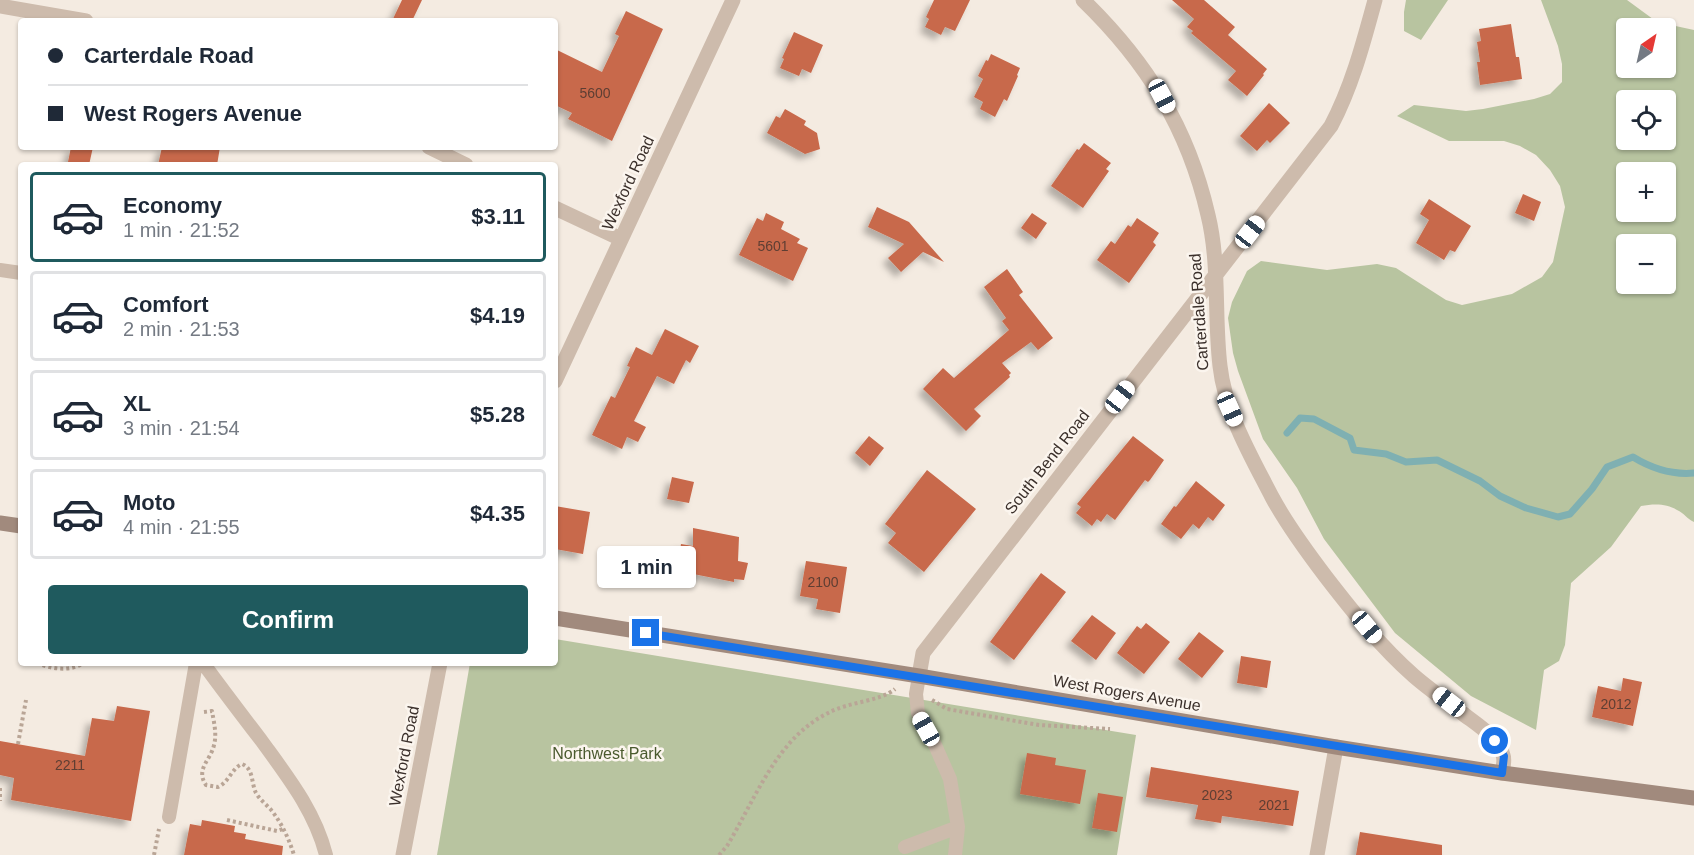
<!DOCTYPE html>
<html lang="en">
<head>
<meta charset="utf-8">
<style>
  :root { --surface:#fff; --page:#f2f2f3; --text:#1f2937; --muted:#747a83; --line:#e0e1e3; --accent:#1f5a5e }
  body { margin:0; font-family:Arial,sans-serif; background:var(--page); color:var(--text); height:100vh; display:flex; flex-direction:column; font-size:22px; white-space:nowrap }
  * { box-sizing:border-box; margin:0 }
  p { font-size:20px; color:var(--muted) }
  .icon { flex:none; width:33px; height:33px; fill:none; stroke:currentColor; stroke-width:2; stroke-linecap:round; stroke-linejoin:round }
  .map { position:relative; flex:1; overflow:hidden }
  .drawer { position:absolute; left:18px; top:162px; width:540px; height:504px; display:flex; flex-direction:column; background:var(--surface); border-radius:6px; box-shadow:0 2px 4px #0004 }
  .drawer>* { flex:none }
  .banner { position:absolute; left:18px; top:18px; width:540px; height:132px; border-radius:6px; box-shadow:0 2px 4px #0004; display:grid; align-content:center; height:132px; padding:0 30px; background:var(--surface) }
  .needle { width:39px; rotate:34deg }
  .buttons { position:absolute; left:1616px; top:18px; display:grid; gap:12px }
  .buttons a { display:grid; place-items:center; width:60px; height:60px; border-radius:6px; background:var(--surface); box-shadow:0 2px 4px #0004; font-size:30px }
  .end { position:absolute; width:27px; height:27px; margin:-14px; border:8px solid #1a73e8; background:#fff; box-shadow:0 0 0 3px #fff }
  .from { border-radius:50% }
  .bubble { position:absolute; height:42px; border-radius:6px; background:var(--surface); box-shadow:0 2px 4px #0004; font-size:20px; font-weight:600; line-height:42px; text-align:center }
  .car { position:absolute; width:18px; height:36px; margin:-18px -9px; border-radius:8px; box-shadow:0 0 4px 2px #0007; background:linear-gradient(#fff 24%,#345 0 40%,#fff 0 76%,#345 0 86%,#fff 0) }
  .banner b { display:flex; align-items:center; gap:21px; height:57px; font-size:22px }
  .banner b+b { border-top:2px solid var(--line) }
  .banner i { width:15px; height:15px; background:var(--text) }
  ul { padding:10px 0 0; list-style:none }
  li { display:flex; align-items:center; gap:18px; height:90px; margin:0 12px 9px; padding:0 18px; border:3px solid var(--line); border-radius:6px }
  li div { flex:1 }
  li b { display:block; font-size:22px }
  li em { font-style:normal; font-weight:600 }
  li.on { border-color:var(--accent) }
  li>.icon { width:54px; height:54px; stroke-width:1.5 }
  .cta { display:flex; gap:12px; margin-top:auto; padding:12px 30px }
  .cta a { flex:1; height:69px; border-radius:6px; background:var(--accent); color:#fff; font-size:24px; font-weight:600; line-height:69px; text-align:center }
  .map>svg:first-child { display:block }
</style>
</head>
<body>
<div class="map">
<svg width="1694" height="855" viewBox="0 0 1694 855">
  <defs>
    <filter id="shadow"><feDropShadow dx="-5.5" dy="5.5" stdDeviation="3" flood-color="#0004"/></filter>
  </defs>
  <rect width="100%" height="100%" fill="#f4ebe1"/>
  <path fill="#b8c4a0" fill-rule="evenodd" d="M 1406,0 L 1448,0 L 1421,40 L 1404,31 L 1404,12 Z
    M 1541,0 L 1627,0 L 1657,22 L 1694,30 L 1694,522 C 1687,519 1684,513 1677,510 C 1666,503 1653,504 1641,506 L 1611,547 L 1571,583 L 1565,645 L 1559,661 L 1544,670 L 1536,730 L 1471,696 L 1395,633 L 1324,539 L 1297,488 L 1263,439 L 1238,371 L 1233,353 L 1228,318 L 1232,302 L 1247,271 L 1261,261 L 1327,270 L 1377,264 L 1396,268 L 1446,300 L 1462,305 L 1512,294 L 1542,277 L 1553,262 L 1565,207 L 1560,186 L 1550,170 L 1536,155 L 1520,146 L 1504,141 L 1449,141 L 1397,116 L 1414,105 L 1466,111 L 1483,109 L 1534,99 L 1550,94 L 1562,82 L 1562,64 L 1558,46 ZM 1626,28 L 1665,28 L 1665,68 L 1626,68 ZM 1626,100 L 1665,100 L 1665,140 L 1626,140 ZM 1626,172 L 1665,172 L 1665,212 L 1626,212 ZM 1626,244 L 1665,244 L 1665,284 L 1626,284 Z
    M 555,639 L 1136,735 L 1117,855 L 437,855 L 470,663 L 555,663 Z"/>
  <g fill="none" stroke-linecap="round" stroke-linejoin="round">
    <path stroke="#7fb0b2" stroke-width="7" d="M 1287,433 L 1300,418 L 1314,419 L 1350,438 L 1354,450 L 1386,454 L 1406,462 L 1437,460 L 1480,481 L 1500,496 L 1526,508 L 1558,517 L 1570,514 L 1592,489 L 1607,467 L 1633,457 C 1651,468 1673,475 1694,473"/>
  </g>
  <path fill="#c8694b" filter="url(#shadow)" d="M 402,0 L 422,0 L 412,21 L 392,21 Z
    M 934,0 L 970,0 L 955,31 L 945,27 L 941,35 L 925,27 L 929,19 L 926,17 Z
    M 1172,0 L 1204,0 L 1235,27 L 1228,35 L 1267,69 L 1263,74 L 1264,75 L 1247,96 L 1228,80 L 1236,71 L 1191,33 L 1193,31 L 1187,27 L 1194,19 Z
    M 626,11 L 663,29 L 612,141 L 568,119 L 572,113 L 555,105 L 555,49 L 602,72 L 619,36 L 615,34 Z
    M 1511,24 L 1516,57 L 1519,57 L 1522,79 L 1480,85 L 1477,62 L 1480,62 L 1477,42 L 1481,41 L 1479,29 Z
    M 794,32 L 823,45 L 811,73 L 802,69 L 799,76 L 780,68 L 784,59 L 782,58 Z
    M 991,54 L 1020,68 L 1017,75 L 1018,76 L 1007,101 L 1004,99 L 995,117 L 980,109 L 983,102 L 974,97 L 983,79 L 978,76 L 986,60 L 988,61 Z
    M 1269,103 L 1290,123 L 1270,143 L 1267,140 L 1257,151 L 1240,136 Z
    M 785,109 L 806,121 L 804,125 L 817,133 L 820,149 L 805,154 L 767,133 L 776,116 L 780,118 Z
    M 1084,143 L 1111,163 L 1106,169 L 1109,171 L 1083,208 L 1051,186 L 1077,149 L 1079,150 Z
    M 71,147 L 93,147 L 89,165 L 68,162 Z
    M 162,147 L 220,147 L 217,165 L 158,165 Z
    M 1523,194 L 1541,202 L 1534,221 L 1515,213 Z
    M 1429,199 L 1471,226 L 1455,252 L 1450,250 L 1444,260 L 1416,243 L 1429,220 L 1420,214 Z
    M 877,207 L 909,222 L 944,262 L 923,252 L 901,272 L 888,258 L 904,244 L 868,227 Z
    M 766,213 L 784,222 L 781,229 L 800,239 L 797,243 L 808,248 L 793,281 L 739,255 L 757,218 L 763,221 Z
    M 1032,213 L 1047,223 L 1036,239 L 1021,228 Z
    M 1137,218 L 1159,233 L 1153,242 L 1156,245 L 1129,283 L 1097,260 L 1111,241 L 1115,244 L 1128,225 L 1131,227 Z
    M 1007,269 L 1023,292 L 1019,295 L 1053,338 L 1038,350 L 1031,342 L 1002,363 L 1011,373 L 1009,375 L 1010,377 L 974,409 L 981,416 L 966,431 L 923,389 L 943,368 L 954,378 L 1009,330 L 1002,321 L 1006,318 L 984,287 Z
    M 665,329 L 699,346 L 690,363 L 686,360 L 674,384 L 657,376 L 634,421 L 646,427 L 638,442 L 627,437 L 622,449 L 592,435 L 611,396 L 615,398 L 630,367 L 627,366 L 636,347 L 652,355 Z
    M 869,436 L 884,448 L 870,466 L 855,453 Z
    M 1133,436 L 1164,460 L 1150,480 L 1148,482 L 1145,480 L 1115,520 L 1107,514 L 1101,522 L 1097,519 L 1092,526 L 1076,513 L 1081,507 L 1077,504 Z
    M 927,470 L 976,509 L 924,572 L 888,543 L 896,533 L 885,524 Z
    M 672,477 L 694,482 L 689,503 L 667,499 Z
    M 1196,481 L 1225,505 L 1213,521 L 1208,517 L 1199,529 L 1193,524 L 1181,539 L 1161,524 L 1174,506 L 1176,507 Z
    M 555,506 L 590,512 L 583,554 L 555,549 Z
    M 693,528 L 739,537 L 738,561 L 748,563 L 744,580 L 734,579 L 734,582 L 688,573 L 689,571 L 677,569 L 681,544 L 693,546 Z
    M 806,561 L 847,567 L 840,613 L 816,609 L 818,599 L 800,596 Z
    M 1041,573 L 1066,592 L 1014,660 L 990,642 Z
    M 1092,615 L 1116,633 L 1096,660 L 1071,641 Z
    M 1146,623 L 1170,642 L 1144,674 L 1117,653 L 1137,626 L 1141,629 Z
    M 1199,632 L 1224,651 L 1202,678 L 1178,659 Z
    M 1241,656 L 1271,661 L 1267,688 L 1237,683 Z
    M 1623,678 L 1642,682 L 1633,726 L 1592,717 L 1598,686 L 1621,691 Z
    M 117,706 L 150,711 L 131,821 L 11,800 L 14,778 L 0,775 L 0,741 L 85,756 L 92,718 L 114,721 Z
    M 1027,753 L 1056,758 L 1055,765 L 1086,770 L 1080,804 L 1020,794 Z
    M 1151,767 L 1299,791 L 1293,826 L 1222,816 L 1221,823 L 1195,819 L 1198,805 L 1146,797 Z
    M 1098,793 L 1123,797 L 1117,832 L 1092,828 Z
    M 202,820 L 235,826 L 234,832 L 246,834 L 245,839 L 283,846 L 282,855 L 184,855 L 190,824 L 201,826 Z
    M 1360,832 L 1442,845 L 1442,855 L 1356,855 Z"/>
  <g fill="none" stroke-linecap="round" stroke-linejoin="round">
    <path stroke="#b9a596" stroke-width="4" stroke-dasharray="3 3" stroke-linecap="butt" d="M 37,663 C 52,669 69,672 84,663
      M 932,700 L 947,709 L 1039,725 L 1110,729
      M 204,712 L 212,711 C 214,723 217,734 214,745 C 211,760 195,769 206,785 L 218,787 C 229,782 232,768 242,764 C 254,769 251,783 256,793 C 260,800 267,805 272,811 C 282,824 289,839 294,855
      M 18,744 L 26,700
      M 0,788 L 0,801
      M 227,820 L 277,831 L 283,829
      M 154,855 L 159,829
      M 719,855 L 727,846 C 756,798 777,737 830,712 C 849,702 881,701 895,689"/>
    <path stroke="#cdbbac" stroke-width="14" d="M 0,270 L 21,273
      M 203,663 C 222,689 241,714 261,740 C 287,776 315,811 326,855
      M 919,676 L 916,694 L 918,713 L 935,745 L 950,779 L 958,827 L 955,855
      M 169,817 L 196,663
      M 905,847 L 958,827"/>
    <path stroke="#cdbbac" stroke-width="15" d="M 1083,0 C 1147,62 1188,128 1208,215 C 1220,264 1214,316 1220,366 C 1225,412 1251,456 1272,497 C 1287,525 1307,552 1326,577 C 1353,612 1381,647 1414,676 C 1429,689 1446,701 1462,713 C 1476,724 1497,736 1503,755 C 1505,760 1503,768 1502,773
      M 0,6 L 86,21
      M 429,147 L 466,165
      M 555,208 L 621,239
      M 555,381 L 733,0
      M 919,676 L 923,653 L 1331,126 C 1352,86 1363,44 1375,0
      M 403,855 L 440,663
      M 1317,855 L 1336,747"/>
    <path stroke="#a18a7d" stroke-width="15" d="M 0,523 L 21,526
      M 555,618 L 919,676 L 1336,747 L 1502,773 L 1694,798"/>
  </g>
  <g fill="none" stroke-linecap="round" stroke-linejoin="round">
    <path stroke="#1a73e8" stroke-width="8" d="M 646,633 L 1502,773 L 1504,756 L 1495,741"/>
  </g>
  <g text-anchor="middle" dominant-baseline="central" stroke-width="5" stroke-linejoin="round" paint-order="stroke">
    <g font-size="14" fill="#5e3e33">
      <text x="595" y="93">5600</text>
      <text x="773" y="246">5601</text>
      <text x="823" y="582">2100</text>
      <text x="1616" y="704">2012</text>
      <text x="70" y="765">2211</text>
      <text x="1217" y="795">2023</text>
      <text x="1274" y="805">2021</text>
    </g>
    <g font-size="16" fill="#3b302b" stroke="#fbf5ee">
      <text transform="translate(628 183) rotate(-65)">Wexford Road</text>
      <text transform="translate(1199 312) rotate(-94)">Carterdale Road</text>
      <text transform="translate(1047 462) rotate(-52)">South Bend Road</text>
      <text transform="translate(1127 693) rotate(10)">West Rogers Avenue</text>
      <text transform="translate(404 756) rotate(-79)">Wexford Road</text>
    </g>
    <g font-size="16" fill="#4a5a2e" stroke="#fbf5ee">
      <text x="607" y="753">Northwest Park</text>
    </g>
  </g>
</svg>
<div class="buttons">
<a><svg class="needle" viewBox="-14 -14 28 28"><path d="M0-13l5 13h-10z" fill="#e53935"/><path d="M0 13l5-13h-10z" fill="#747a83"/></svg></a>
<a><svg class="icon" aria-label="locate" viewBox="0 0 24 24"><circle cx="12" cy="12" r="6"/><path d="M12 2v4M12 18v4M2 12h4M18 12h4"/></svg></a>
<a>+</a>
<a>−</a>
</div>
<i class="end from" style="left:1495px;top:741px"></i>
<i class="end" style="left:646px;top:633px"></i>
<div class="bubble" style="left:597px;top:546px;width:99px">1 min</div>
<i class="car" style="left:1162px;top:96px;rotate:152deg"></i>
<i class="car" style="left:1250px;top:232px;rotate:38deg"></i>
<i class="car" style="left:1120px;top:397px;rotate:38deg"></i>
<i class="car" style="left:1230px;top:409px;rotate:156deg"></i>
<i class="car" style="left:1367px;top:627px;rotate:140deg"></i>
<i class="car" style="left:1449px;top:702px;rotate:308deg"></i>
<i class="car" style="left:926px;top:729px;rotate:331deg"></i>
<div class="banner">
<b><i class="from"></i>Carterdale Road</b>
<b><i></i>West Rogers Avenue</b>
</div>
<section class="drawer">
<ul>
<li class="on"><svg class="icon" aria-label="car" viewBox="0 0 24 24"><path d="M5 17H2v-5l4-1 3-4h7l3 4 3 1v5h-3M9 17h6M6 11h13"/><circle cx="7" cy="17" r="2"/><circle cx="17" cy="17" r="2"/></svg><div><b>Economy</b><p>1 min · 21:52</p></div><em>$3.11</em></li>
<li><svg class="icon" aria-label="car" viewBox="0 0 24 24"><path d="M5 17H2v-5l4-1 3-4h7l3 4 3 1v5h-3M9 17h6M6 11h13"/><circle cx="7" cy="17" r="2"/><circle cx="17" cy="17" r="2"/></svg><div><b>Comfort</b><p>2 min · 21:53</p></div><em>$4.19</em></li>
<li><svg class="icon" aria-label="car" viewBox="0 0 24 24"><path d="M5 17H2v-5l4-1 3-4h7l3 4 3 1v5h-3M9 17h6M6 11h13"/><circle cx="7" cy="17" r="2"/><circle cx="17" cy="17" r="2"/></svg><div><b>XL</b><p>3 min · 21:54</p></div><em>$5.28</em></li>
<li><svg class="icon" aria-label="car" viewBox="0 0 24 24"><path d="M5 17H2v-5l4-1 3-4h7l3 4 3 1v5h-3M9 17h6M6 11h13"/><circle cx="7" cy="17" r="2"/><circle cx="17" cy="17" r="2"/></svg><div><b>Moto</b><p>4 min · 21:55</p></div><em>$4.35</em></li>
</ul>
<div class="cta"><a>Confirm</a></div>
</section>
</div>
</body>
</html>
